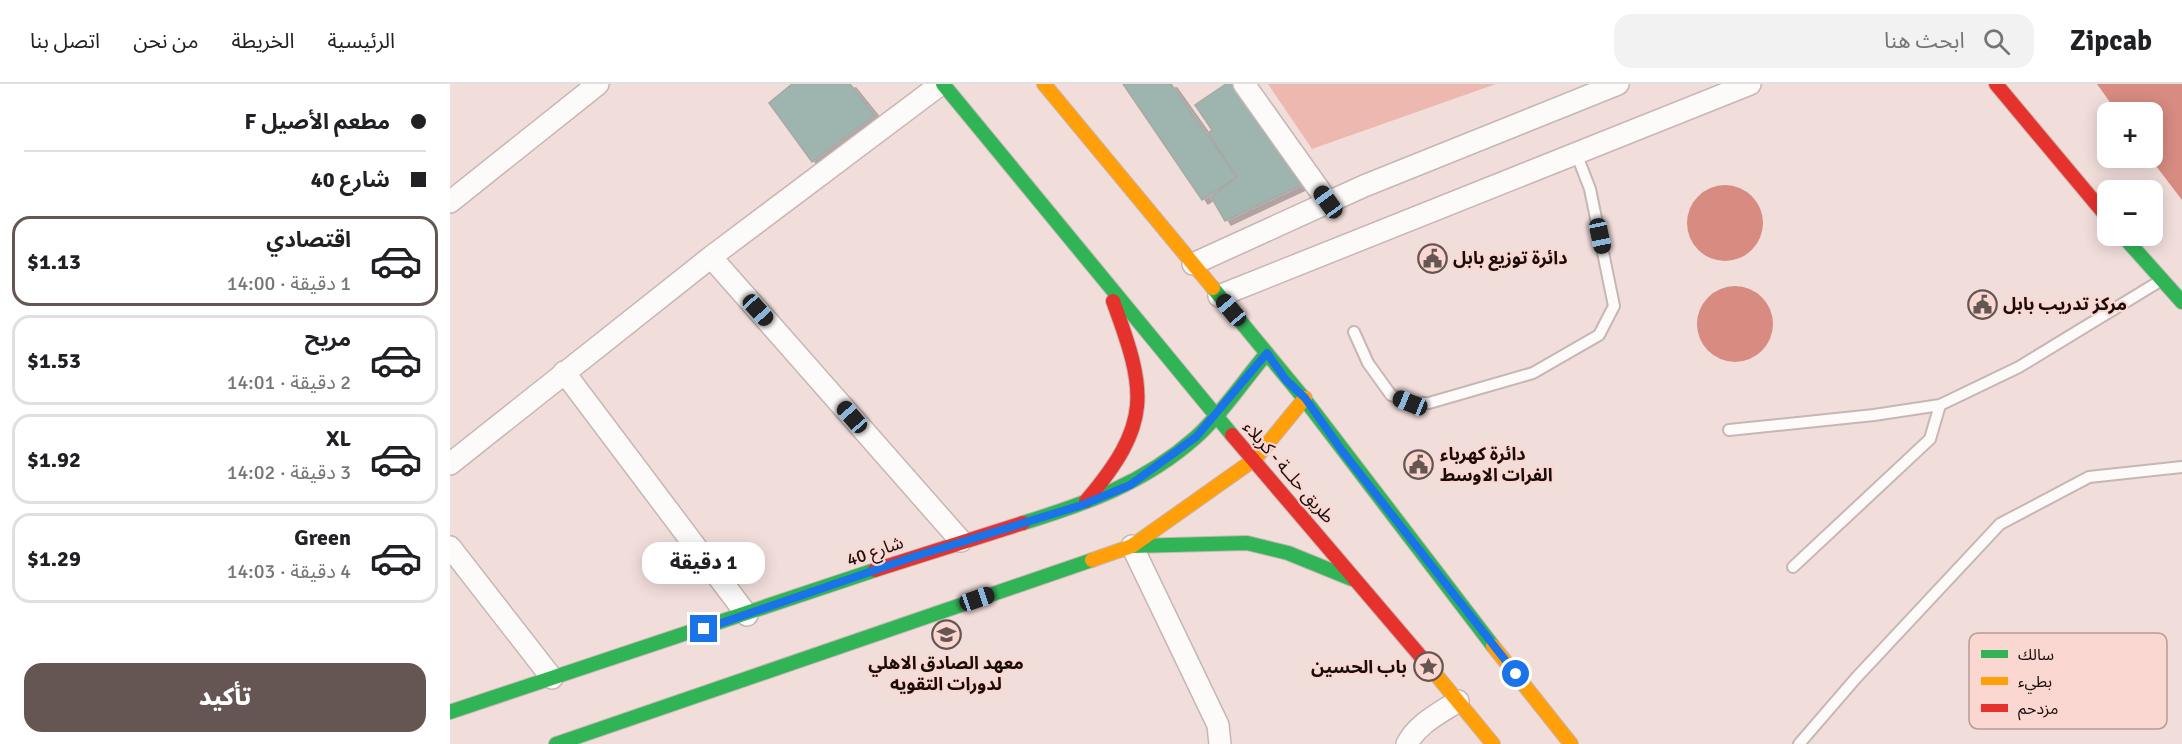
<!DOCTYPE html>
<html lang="ar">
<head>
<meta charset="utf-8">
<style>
  :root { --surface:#fff; --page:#f2f2f2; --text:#202124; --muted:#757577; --line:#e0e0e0; --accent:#655654 }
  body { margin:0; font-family:Signika,"Noto Sans Arabic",sans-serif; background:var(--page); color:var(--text); direction:rtl; height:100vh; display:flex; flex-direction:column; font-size:22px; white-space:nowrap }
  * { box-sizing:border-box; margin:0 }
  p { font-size:20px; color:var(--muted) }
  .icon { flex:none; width:33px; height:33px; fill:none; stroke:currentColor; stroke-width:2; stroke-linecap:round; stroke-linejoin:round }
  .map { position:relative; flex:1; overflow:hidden; direction:ltr }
  .details { display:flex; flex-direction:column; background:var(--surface); width:450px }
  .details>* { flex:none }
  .guide { display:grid; align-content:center; height:132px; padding:0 24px; background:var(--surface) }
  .fabs { position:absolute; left:1647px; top:18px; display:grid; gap:12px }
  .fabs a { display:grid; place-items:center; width:66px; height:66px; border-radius:12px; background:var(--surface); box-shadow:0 3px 15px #0003; font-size:30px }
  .end { position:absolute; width:27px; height:27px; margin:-14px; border:8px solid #1a73e8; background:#fff; box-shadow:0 0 0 3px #fff }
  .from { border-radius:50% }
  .bubble { position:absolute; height:42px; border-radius:18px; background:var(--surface); box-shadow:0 3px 15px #0003; font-size:20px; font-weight:800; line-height:42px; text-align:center; direction:rtl }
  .car { position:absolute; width:18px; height:36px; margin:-18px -9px; border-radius:8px; box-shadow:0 0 4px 2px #0007; background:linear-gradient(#222 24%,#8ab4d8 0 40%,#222 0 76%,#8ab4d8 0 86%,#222 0) }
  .guide b { display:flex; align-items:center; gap:21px; height:57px; font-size:22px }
  .guide b+b { border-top:2px solid var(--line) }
  .guide i { width:15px; height:15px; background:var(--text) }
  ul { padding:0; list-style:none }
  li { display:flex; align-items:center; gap:18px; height:90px; margin:0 12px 9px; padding:0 12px; border:3px solid var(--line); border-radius:18px }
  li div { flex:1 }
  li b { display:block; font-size:22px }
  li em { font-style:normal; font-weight:800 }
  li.selected { border-color:var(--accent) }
  li>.icon { width:54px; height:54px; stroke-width:1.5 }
  .primary-button { display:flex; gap:12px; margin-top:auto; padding:12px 24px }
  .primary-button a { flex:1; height:69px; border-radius:18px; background:var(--accent); color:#fff; font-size:24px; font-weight:800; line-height:69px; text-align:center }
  header { display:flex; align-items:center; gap:36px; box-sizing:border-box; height:84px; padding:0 30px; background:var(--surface); border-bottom:2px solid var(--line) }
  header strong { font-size:28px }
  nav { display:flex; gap:33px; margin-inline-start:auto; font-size:21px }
  .search { width:420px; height:54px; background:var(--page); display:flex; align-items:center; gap:15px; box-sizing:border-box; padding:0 21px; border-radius:18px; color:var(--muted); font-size:22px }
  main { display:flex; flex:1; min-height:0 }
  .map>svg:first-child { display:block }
</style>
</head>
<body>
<header>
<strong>Zipcab</strong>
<div class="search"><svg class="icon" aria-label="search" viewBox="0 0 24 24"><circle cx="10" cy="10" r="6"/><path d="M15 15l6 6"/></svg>ابحث هنا</div>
<nav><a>الرئيسية</a><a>الخريطة</a><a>من نحن</a><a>اتصل بنا</a></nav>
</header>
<main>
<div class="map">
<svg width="1732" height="660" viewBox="0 0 1732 660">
  <defs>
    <filter id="shadow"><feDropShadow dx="6" dy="4" stdDeviation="0" flood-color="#0004"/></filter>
  </defs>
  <rect width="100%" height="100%" fill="#f1dedb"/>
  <path fill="#edb8b0" d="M 818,0 L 1046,0 L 862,65 Z"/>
  <path fill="#d78b81" d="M 1647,0 L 1732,0 L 1732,116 L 1700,74 L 1702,74 L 1702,28 L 1667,28 Z
    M1237 139a38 38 0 1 1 76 0a38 38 0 1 1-76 0Z
    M1247 240a38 38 0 1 1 76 0a38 38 0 1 1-76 0Z"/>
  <path fill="#9db4af" stroke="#a9a8a5" stroke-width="1.5" filter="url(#shadow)" d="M 342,0 L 400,0 L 425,31 L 362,78 L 319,19 Z
    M 673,0 L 721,0 L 787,93 L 752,116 Z
    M 776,0 L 789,0 L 854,100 L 775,137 L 761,113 L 787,93 L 758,49 L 762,46 L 745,21 Z"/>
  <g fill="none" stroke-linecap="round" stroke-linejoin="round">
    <defs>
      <path id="lane" d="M 904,248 L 918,279 L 941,311 L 960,319 L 979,319 L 1083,289 L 1149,251 L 1164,222 L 1140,105 L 1126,69
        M 1279,346 L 1424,331 L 1490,321 L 1569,283 L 1710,197
        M 1343,483 L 1480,355 L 1490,321
        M 1349,660 L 1406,594 L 1550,440 L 1639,393 L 1732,383"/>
      <path id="street" d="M 794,0 L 878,118
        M 0,118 L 148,0
        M 261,173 L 511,457
        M 743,180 L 914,102 L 1168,0
        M 769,212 L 1300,0
        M 114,288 L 297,531
        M 0,380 L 261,173 L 491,0
        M 682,462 L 768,641 L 770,660
        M 0,463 L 102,594
        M 957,660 C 967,640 990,629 1008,617"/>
      <path id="fast" d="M 493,0 L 782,351
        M 1673,152 L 1732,218
        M 763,204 L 852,312 L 1043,562
        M 573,439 C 638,419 694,399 745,354 C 770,332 795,295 817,269
        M 682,462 L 797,459 L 838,469 L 902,495
        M 0,628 L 425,486
        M 106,660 L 642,476"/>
      <path id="slow" d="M 594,0 L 763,204
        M 642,476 L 682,462 L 805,375 L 855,314
        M 1043,562 L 1121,660
        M 978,581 L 1043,660"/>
      <path id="jam" d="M 1546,0 L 1658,134
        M 782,351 L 978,581
        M 636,417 C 702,339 697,309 663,217
        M 425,486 L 573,439"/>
    </defs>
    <use href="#lane" stroke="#c6b6b4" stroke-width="14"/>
    <use href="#street" stroke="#c6b6b4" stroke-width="24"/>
    <use href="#fast" stroke="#c6b6b4" stroke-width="16"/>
    <use href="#slow" stroke="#c6b6b4" stroke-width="16"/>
    <use href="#jam" stroke="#c6b6b4" stroke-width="16"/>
    <use href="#lane" stroke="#fdfafa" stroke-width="10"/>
    <use href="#street" stroke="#fdfafa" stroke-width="21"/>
    <use href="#fast" stroke="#30b455" stroke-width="14"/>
    <use href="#slow" stroke="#ff9f0a" stroke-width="14"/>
    <use href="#jam" stroke="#e5322d" stroke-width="14"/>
  </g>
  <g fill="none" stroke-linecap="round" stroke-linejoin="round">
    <path stroke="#1a73e8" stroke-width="8" d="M 254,545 L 463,473 L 632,421 L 680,401 L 746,353 L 817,269 L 836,296 L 855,314 L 893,368 L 1066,590"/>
  </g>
  <defs>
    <symbol id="civic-ring" viewBox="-11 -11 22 22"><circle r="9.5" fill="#fbd7d1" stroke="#655654" stroke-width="1.5"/><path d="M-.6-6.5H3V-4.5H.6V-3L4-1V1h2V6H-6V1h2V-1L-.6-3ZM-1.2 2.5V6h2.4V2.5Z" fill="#655654"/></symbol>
    <symbol id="school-ring" viewBox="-11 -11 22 22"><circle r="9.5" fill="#fbd7d1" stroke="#655654" stroke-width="1.5"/><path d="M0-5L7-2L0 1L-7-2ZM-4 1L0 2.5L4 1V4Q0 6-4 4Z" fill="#655654"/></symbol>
    <symbol id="sight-ring" viewBox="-11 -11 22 22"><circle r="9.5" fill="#fbd7d1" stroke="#655654" stroke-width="1.5"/><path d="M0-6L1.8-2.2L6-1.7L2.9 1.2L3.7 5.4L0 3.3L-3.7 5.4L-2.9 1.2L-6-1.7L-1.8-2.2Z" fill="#655654"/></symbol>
  </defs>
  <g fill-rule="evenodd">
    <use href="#civic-ring" x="966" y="158" width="33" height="33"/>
    <use href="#civic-ring" x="1516" y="204" width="33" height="33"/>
    <use href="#civic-ring" x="952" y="364" width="33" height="33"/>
    <use href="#school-ring" x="480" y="534" width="33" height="33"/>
    <use href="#sight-ring" x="962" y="566" width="33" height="33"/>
  </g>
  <g text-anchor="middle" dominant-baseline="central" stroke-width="4.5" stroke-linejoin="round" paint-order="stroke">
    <g font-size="18" font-weight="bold" fill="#190d0b" stroke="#fbd7d1" text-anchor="start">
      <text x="1003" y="174">دائرة توزيع بابل</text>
      <text x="1553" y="220">مركز تدريب بابل</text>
      <text x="990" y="370">دائرة كهرباء<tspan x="990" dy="21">الفرات الاوسط</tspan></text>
      <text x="496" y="579" text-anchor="middle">معهد الصادق الاهلي<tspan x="496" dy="21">لدورات التقويه</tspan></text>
      <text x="957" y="583" text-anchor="end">باب الحسين</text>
    </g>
    <g font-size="18" fill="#190d0b" stroke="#fbd7d1">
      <text transform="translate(839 388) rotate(49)">طريق حلــة - كربلاء</text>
      <text transform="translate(425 467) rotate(-19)">شارع 40</text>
    </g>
  </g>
  <rect x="1519" y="549" width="198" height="96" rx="9" fill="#fbd7d1" stroke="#b79a96" stroke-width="1.5"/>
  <rect x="1531" y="566" width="27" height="8" fill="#30b455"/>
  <rect x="1531" y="593" width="27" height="8" fill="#ff9f0a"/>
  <rect x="1531" y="620" width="27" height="8" fill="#e5322d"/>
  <g font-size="16" fill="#190d0b">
    <text x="1568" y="576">سالك</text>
    <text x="1568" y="603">بطيء</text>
    <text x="1568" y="630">مزدحم</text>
  </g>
</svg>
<div class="fabs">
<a>+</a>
<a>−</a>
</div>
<i class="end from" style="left:1066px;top:590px"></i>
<i class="end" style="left:254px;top:545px"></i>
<div class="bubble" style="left:192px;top:458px;width:123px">1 دقيقة</div>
<i class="car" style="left:878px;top:118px;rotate:324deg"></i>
<i class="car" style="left:1150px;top:152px;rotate:168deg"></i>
<i class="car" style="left:308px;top:226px;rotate:138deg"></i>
<i class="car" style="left:781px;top:226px;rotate:320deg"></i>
<i class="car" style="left:960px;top:319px;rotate:292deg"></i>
<i class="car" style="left:402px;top:333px;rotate:319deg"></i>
<i class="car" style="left:527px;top:515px;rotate:71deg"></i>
</div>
<section class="details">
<div class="guide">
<b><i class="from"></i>مطعم الأصيل F</b>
<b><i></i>شارع 40</b>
</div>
<ul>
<li class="selected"><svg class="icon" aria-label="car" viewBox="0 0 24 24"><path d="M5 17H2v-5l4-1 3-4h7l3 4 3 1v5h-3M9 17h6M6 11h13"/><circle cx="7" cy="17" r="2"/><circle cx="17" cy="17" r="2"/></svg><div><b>اقتصادي</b><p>1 دقيقة · 14:00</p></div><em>$1.13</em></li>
<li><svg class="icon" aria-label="car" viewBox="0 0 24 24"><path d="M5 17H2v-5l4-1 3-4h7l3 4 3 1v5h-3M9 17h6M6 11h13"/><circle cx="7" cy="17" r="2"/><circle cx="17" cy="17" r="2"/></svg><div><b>مريح</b><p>2 دقيقة · 14:01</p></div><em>$1.53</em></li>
<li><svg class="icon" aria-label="car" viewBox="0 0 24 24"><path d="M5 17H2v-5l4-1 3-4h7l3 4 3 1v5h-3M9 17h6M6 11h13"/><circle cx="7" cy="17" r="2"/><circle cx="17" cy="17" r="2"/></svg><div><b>XL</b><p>3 دقيقة · 14:02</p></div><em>$1.92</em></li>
<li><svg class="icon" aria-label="car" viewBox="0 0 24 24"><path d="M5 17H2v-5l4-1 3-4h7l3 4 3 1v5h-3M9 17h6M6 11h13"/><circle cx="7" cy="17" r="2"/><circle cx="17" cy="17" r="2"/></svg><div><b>Green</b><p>4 دقيقة · 14:03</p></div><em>$1.29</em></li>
</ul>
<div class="primary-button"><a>تأكيد</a></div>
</section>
</main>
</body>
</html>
